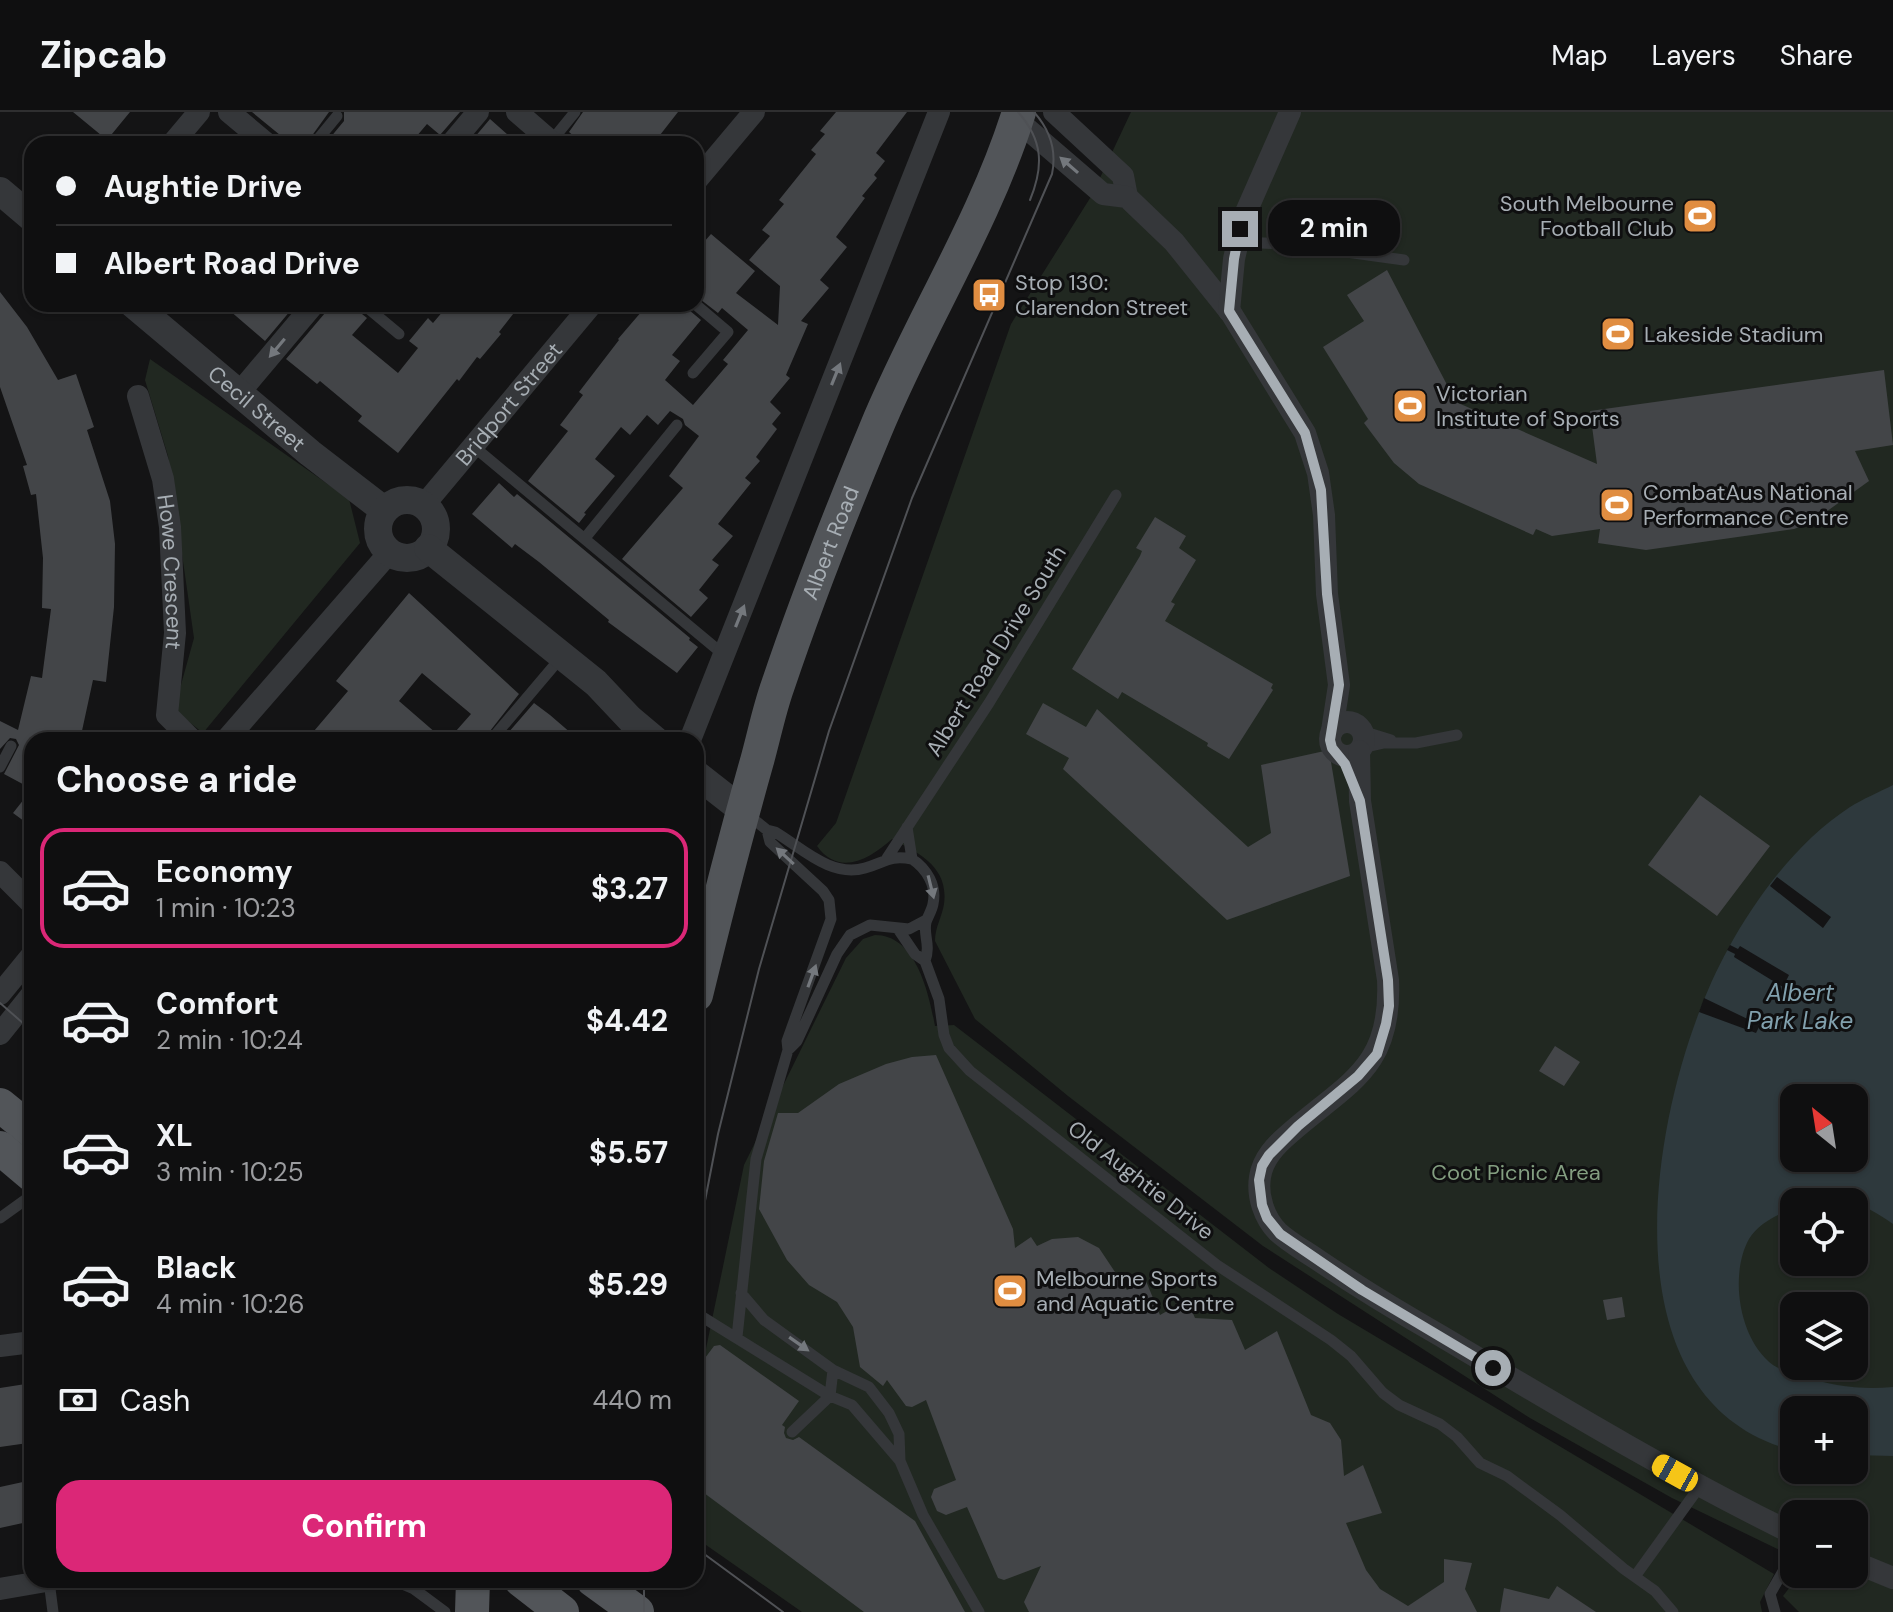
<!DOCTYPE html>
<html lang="en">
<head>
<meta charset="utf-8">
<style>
  :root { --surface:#0f0f10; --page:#181819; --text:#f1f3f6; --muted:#9b9c9f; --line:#2f2f30; --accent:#db2777 }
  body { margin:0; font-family:"DM Sans",sans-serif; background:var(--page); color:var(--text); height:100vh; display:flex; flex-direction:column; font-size:30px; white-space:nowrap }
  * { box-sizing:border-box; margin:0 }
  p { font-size:26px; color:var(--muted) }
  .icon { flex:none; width:44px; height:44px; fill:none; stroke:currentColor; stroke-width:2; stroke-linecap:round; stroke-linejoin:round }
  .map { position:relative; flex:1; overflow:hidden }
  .details { position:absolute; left:24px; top:620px; width:680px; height:856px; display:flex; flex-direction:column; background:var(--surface); border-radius:24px; box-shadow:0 2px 6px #0004,0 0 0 2px var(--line) }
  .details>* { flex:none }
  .banner { position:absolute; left:24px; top:24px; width:680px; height:176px; border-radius:24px; box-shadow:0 2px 6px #0004,0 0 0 2px var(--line); display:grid; align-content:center; height:176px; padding:0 32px; background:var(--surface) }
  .needle { width:52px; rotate:330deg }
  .fabs { position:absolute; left:1780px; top:972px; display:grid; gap:16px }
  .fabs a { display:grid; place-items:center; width:88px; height:88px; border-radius:16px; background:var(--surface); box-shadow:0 2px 6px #0004,0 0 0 2px var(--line); font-size:40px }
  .end { position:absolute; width:36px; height:36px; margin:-18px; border:10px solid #a7aeb4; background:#111; box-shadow:0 0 0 4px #111 }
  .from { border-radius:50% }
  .bubble { position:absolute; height:56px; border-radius:24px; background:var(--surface); box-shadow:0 2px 6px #0004,0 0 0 2px var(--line); font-size:26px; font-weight:700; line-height:56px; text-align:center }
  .car { position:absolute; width:24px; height:48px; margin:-24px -12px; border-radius:10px; box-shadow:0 0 6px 2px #0007; background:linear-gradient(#f5c518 24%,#345 0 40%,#f5c518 0 76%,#345 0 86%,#f5c518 0) }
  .banner b { display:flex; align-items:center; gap:28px; height:76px; font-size:30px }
  .banner b+b { border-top:2px solid var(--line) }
  .banner i { width:20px; height:20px; background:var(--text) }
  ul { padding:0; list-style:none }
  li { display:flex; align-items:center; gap:24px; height:120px; margin:0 16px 12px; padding:0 16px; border:4px solid transparent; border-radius:24px }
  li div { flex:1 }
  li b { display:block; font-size:30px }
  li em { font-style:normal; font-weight:700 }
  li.selected { border-color:var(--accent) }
  li>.icon { width:72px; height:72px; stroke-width:1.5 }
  h2 { padding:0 32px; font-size:36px; line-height:96px }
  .pay { display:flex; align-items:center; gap:20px; height:88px; padding:0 32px; font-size:30px }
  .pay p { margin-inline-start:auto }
  .button { display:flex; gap:16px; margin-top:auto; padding:16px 32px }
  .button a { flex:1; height:92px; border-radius:24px; background:var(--accent); color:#fff; font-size:32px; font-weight:700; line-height:92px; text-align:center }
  header { display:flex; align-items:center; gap:48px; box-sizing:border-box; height:112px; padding:0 40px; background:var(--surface); border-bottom:2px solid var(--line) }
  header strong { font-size:38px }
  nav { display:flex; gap:44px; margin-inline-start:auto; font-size:28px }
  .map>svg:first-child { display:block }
</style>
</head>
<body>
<header>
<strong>Zipcab</strong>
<nav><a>Map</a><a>Layers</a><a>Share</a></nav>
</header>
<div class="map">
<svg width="1893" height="1500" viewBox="0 0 1893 1500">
  <rect width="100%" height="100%" fill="#141415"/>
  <path fill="#212821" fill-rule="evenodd" d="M 1131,0 L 1893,0 L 1893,1500 L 1799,1500 L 1783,1484 L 1800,1462 L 1854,1462 L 1854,1402 L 1794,1402 L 1794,1445 L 1672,1386 L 1530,1306 L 1263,1134 L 1068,984 L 975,907 L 935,829 C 935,815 942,805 944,792 C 949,755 919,741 892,727 C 870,747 839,765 817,734 L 836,711 L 1011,212 L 1092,83 ZM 1794,986 L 1854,986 L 1854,1046 L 1794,1046 ZM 1794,1090 L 1854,1090 L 1854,1150 L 1794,1150 ZM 1794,1194 L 1854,1194 L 1854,1254 L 1794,1254 ZM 1794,1298 L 1854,1298 L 1854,1358 L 1794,1358 Z
    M 150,247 L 349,387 L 360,431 L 203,621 L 174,598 L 194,526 L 168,344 L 145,268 Z
    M 875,823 C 916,823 929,881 935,914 L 954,913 L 1269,1156 L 1338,1202 L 1774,1462 L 1760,1490 L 1762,1500 L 802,1500 L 696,1426 L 696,1285 L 744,1053 L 846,846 L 863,827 Z"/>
  <path fill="#2e393d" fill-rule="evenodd" d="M 1893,673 L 1893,1112 C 1853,1083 1840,1090 1794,1090 L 1794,1096 C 1777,1103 1759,1111 1749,1127 C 1729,1163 1739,1228 1773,1253 C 1781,1258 1792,1261 1802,1264 C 1833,1274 1860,1278 1893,1275 L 1893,1344 L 1854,1343 L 1854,1298 L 1794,1298 L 1794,1338 L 1791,1338 C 1592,1283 1654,970 1728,837 C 1757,784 1798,729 1850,695 C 1863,687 1879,680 1893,673 ZM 1794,986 L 1854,986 L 1854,1046 L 1794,1046 Z"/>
  <path fill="#141415" d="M 1777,765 L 1831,805 L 1823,816 L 1770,774 Z
    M 1730,833 L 1738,837 L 1740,834 L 1789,863 L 1783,875 L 1734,845 L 1735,842 L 1727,838 Z
    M 1704,886 L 1760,913 L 1756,921 L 1699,900 Z"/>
  <path fill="#434548" d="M 73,0 L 130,0 L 107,28 Z
    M 252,0 L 329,0 L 306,32 L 291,32 Z
    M 344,0 L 460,0 L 440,23 L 427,12 L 410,32 L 325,32 L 344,9 Z
    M 583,0 L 678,0 L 653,32 L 583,32 L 569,20 Z
    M 836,0 L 907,0 L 876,41 L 885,49 L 874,63 L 877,66 L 862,84 L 865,86 L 836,125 L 847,135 L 820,168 L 829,176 L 801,209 L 808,212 L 786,263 L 790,266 L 770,290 L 781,301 L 772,312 L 777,317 L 756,345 L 760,349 L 745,366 L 751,371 L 718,412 L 733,424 L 712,448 L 719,453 L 699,478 L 708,486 L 691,505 L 622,447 L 683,376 L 669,364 L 699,324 L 685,313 L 683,307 L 670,299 L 658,313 L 647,303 L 630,323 L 621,315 L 595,347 L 615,364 L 584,401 L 586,402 L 579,411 L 528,369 L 568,319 L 560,313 L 583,283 L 579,280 L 619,228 L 618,227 L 648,192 L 687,192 L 689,198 L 701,208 L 672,243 L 680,249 L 665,268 L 693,293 L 728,252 L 723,248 L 748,218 L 722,196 L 718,201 L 696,184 L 696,139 L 711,122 L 755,159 L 736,181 L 778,213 L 780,174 L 749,148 L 770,124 L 762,118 L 784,92 L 779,88 L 816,42 L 811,38 L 825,22 L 820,19 Z
    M 490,7 L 518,32 L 469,32 Z
    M 1387,158 L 1456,290 L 1597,352 L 1590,299 L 1884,258 L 1893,333 L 1855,339 L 1869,369 L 1812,410 L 1794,417 L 1646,438 L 1598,431 L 1600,417 L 1552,424 L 1536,417 L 1533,423 L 1419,372 L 1394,351 L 1364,311 L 1368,307 L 1323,235 L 1364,209 L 1347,183 Z
    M 0,180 L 27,215 L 58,268 L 76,262 L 94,315 L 87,318 L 110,389 L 115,432 L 114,495 L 106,570 L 93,568 L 80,628 L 32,628 L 32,677 L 4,662 L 19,633 L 16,627 L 10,626 L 0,637 L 0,609 L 18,618 L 31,564 L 42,566 L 51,497 L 42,496 L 43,446 L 36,382 L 31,383 L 23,354 L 27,353 L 0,275 Z
    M 222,192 L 296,192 L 265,229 Z
    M 328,192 L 355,192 L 357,198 L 367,206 L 352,223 L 398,261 L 418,236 L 409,229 L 428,206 L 433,211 L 449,192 L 521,192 L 499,220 L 501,222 L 480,247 L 477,245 L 459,269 L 457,267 L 398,341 L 358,309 L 362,304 L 320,269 L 317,272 L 286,247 L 325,201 Z
    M 499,371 L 514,385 L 517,382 L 690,526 L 689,528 L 698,535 L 677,561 L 608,510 L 609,508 L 539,450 L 515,432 L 512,436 L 472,402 Z
    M 1155,405 L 1186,424 L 1179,436 L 1196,448 L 1171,490 L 1175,492 L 1165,509 L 1273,572 L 1271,576 L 1273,578 L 1229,647 L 1207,634 L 1208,631 L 1122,580 L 1118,587 L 1072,557 L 1140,444 L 1142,439 L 1136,436 Z
    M 409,481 L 519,582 L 483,628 L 448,628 L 471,602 L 422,561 L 399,589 L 444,628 L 324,628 L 314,619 L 348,579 L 336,569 Z
    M 534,591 L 550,603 L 579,628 L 502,628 Z
    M 1043,591 L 1086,615 L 1097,597 L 1248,735 L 1271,721 L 1261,653 L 1329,638 L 1350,764 L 1227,808 L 1063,657 L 1069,646 L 1026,622 Z
    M 32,677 L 32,715 L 13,701 Z
    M 1700,683 L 1770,734 L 1717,804 L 1648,753 Z
    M 1555,934 L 1580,950 L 1564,974 L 1539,959 Z
    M 936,943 L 1013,1117 L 1015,1136 L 1031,1125 L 1037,1134 L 1052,1127 L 1078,1125 L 1099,1136 L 1127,1178 L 1146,1169 L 1160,1203 L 1187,1188 L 1195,1206 L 1232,1208 L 1245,1238 L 1277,1219 L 1311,1303 L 1330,1311 L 1341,1328 L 1344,1364 L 1363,1353 L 1382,1401 L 1346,1411 L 1366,1458 L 1380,1477 L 1408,1494 L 1444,1470 L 1444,1447 L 1472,1451 L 1465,1477 L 1477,1500 L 1029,1500 L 1024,1490 L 1041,1454 L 1004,1468 L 998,1466 L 967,1395 L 946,1403 L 937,1399 L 931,1385 L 934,1377 L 956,1368 L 926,1288 L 912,1295 L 906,1294 L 887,1268 L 883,1274 L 860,1255 L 853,1215 L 837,1190 L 809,1173 L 787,1148 L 759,1097 L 764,1049 L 778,1001 L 798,1001 L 839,972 L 886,952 L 912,945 Z
    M 1622,1185 L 1625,1205 L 1607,1208 L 1603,1188 Z
    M 720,1233 L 799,1289 L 782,1313 L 785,1315 L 784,1321 L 786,1326 L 793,1328 L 799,1325 L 915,1409 L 965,1500 L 864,1500 L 696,1375 L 696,1293 L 705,1246 L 714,1234 Z
    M 32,1271 L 32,1318 L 26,1318 L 28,1331 L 0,1335 L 0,1276 Z
    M 32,1368 L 32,1409 L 0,1416 L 0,1375 Z
    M 1557,1474 L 1596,1500 L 1500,1500 L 1504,1476 L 1549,1487 Z"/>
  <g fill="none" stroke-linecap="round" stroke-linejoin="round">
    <path stroke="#35373a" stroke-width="11" d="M 314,32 L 337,4
      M 549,32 L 575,0
      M 1237,130 L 1288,132 L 1404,148
      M 363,192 L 399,222
      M 693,261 L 728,220 L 695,192
      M 473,334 L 724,543
      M 585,426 L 677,313
      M 1362,619 L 1391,628
      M 491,628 L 563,543
      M 1362,636 L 1384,631 L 1416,631 L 1457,623
      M 0,655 L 11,634
      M 748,703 L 767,718 L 775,720 C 802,736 831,766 865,756 C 886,750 889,743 912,747
      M 907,715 L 912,747 C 927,757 937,774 933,792 C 932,798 928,804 926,810 C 923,824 931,832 925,849
      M 887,746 L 989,591 L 1116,383
      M 898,817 L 915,842 L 925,849 L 939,887 L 944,923 L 949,936 L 970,959 L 1217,1153 L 1331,1228 L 1351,1244 L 1383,1281 L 1399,1293 L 1440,1312 L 1457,1325 L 1480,1351 L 1507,1364 L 1560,1403 L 1624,1457 L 1655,1479 L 1673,1500
      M 788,938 L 797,929 L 837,842 L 850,823 L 870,813 L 909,817 L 926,808
      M 0,1106 L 32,1083
      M 741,1181 L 764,1208 L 833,1258 L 869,1275 L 889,1301 L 899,1322 L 900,1349
      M 696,1201 L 830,1284 L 852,1293 L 900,1349 L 923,1403 L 979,1500
      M 737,1225 L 756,1047 L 788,938 L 787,929 L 831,807 L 829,788 L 823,779 L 770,730 L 767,718
      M 792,1320 L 830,1284 L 833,1258
      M 1636,1463 L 1700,1374
      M 393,1468 L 414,1477 L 445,1500
      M 49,1469 L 53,1500
      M 1775,1500 L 1770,1482 L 1794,1440"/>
    <g stroke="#35373a" stroke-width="22">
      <path d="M 229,0 L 267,32"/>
      <path d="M 517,0 L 554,32"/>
      <path d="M 1054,0 L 1123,64 L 1127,85"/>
      <path d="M 1017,8 L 1103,82 L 1127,85 L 1174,130 L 1231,201 L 1305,321 L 1318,361 L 1324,403 L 1327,482 L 1339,573 L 1332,619"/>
      <path d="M 172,32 L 199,0"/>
      <path d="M 451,32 L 478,0"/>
      <path d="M 696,69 L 754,0"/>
      <path d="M 1229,199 L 1234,147 L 1243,107 L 1290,0"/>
      <path d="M 239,281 L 314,192"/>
      <path id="s1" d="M 138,284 L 163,367 L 170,415 L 175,521 L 167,603 L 192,628"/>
      <path id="s2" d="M 424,393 L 592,192"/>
      <circle cx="1347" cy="627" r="17"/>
      <path d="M 226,628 L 389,441"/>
      <path d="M 690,628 L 939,0"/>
      <path d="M 1359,639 L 1360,689 L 1388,868 C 1392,957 1348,970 1290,1021 C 1276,1033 1263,1046 1260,1065 C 1257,1084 1264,1106 1278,1120 C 1290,1131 1305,1139 1318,1148 C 1358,1175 1399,1200 1441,1224 C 1557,1293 1673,1363 1794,1422"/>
      <path d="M 0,760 L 32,792"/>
      <path d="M 0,882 L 32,843"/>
      <path d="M 0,922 L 32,882"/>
      <path d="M 0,1234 L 32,1230"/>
      <path d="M 1854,1450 L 1893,1466"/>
      <path d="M 0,1477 L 52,1468"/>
    </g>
    <g stroke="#35373a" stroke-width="28">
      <path d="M 0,79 L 32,106"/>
      <path id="s3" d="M 133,192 L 310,341 L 384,398"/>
      <circle cx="407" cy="417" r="29"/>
      <path d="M 428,436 L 596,571 L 630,607 L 655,628"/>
      <path d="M 696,662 L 742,698"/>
    </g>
    <g stroke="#525559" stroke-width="34">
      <path id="s4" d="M 696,883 C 715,805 735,727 757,649 C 764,624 769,598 778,573 C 807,487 840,403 875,319 C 919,211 984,112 1019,0"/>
      <path d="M 0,993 L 32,1019"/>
      <path d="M 0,1036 L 32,1063"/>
      <path d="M 521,1468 L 562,1500"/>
      <path d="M 593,1468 L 637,1500"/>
      <path d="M 472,1500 L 473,1468"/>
    </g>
    <path stroke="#4f5155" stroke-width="2" d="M 1018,0 C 1043,28 1044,54 1030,88
      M 0,891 L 32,919
      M 696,1135 L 718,1022 L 759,857 L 829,619 L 912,386 L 1052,62 C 1057,38 1050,18 1034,0
      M 696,1436 L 783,1500
      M 644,1468 L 644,1500"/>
  </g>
  <defs><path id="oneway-solid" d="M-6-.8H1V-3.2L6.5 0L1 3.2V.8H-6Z" transform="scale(2)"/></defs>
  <g fill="#74787d">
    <use href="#oneway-solid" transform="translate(1069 53) rotate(-139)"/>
    <use href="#oneway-solid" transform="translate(277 236) rotate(130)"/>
    <use href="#oneway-solid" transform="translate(836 262) rotate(-68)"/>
    <use href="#oneway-solid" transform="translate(740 504) rotate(-68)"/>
    <use href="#oneway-solid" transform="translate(785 744) rotate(-137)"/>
    <use href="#oneway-solid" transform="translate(931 775) rotate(76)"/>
    <use href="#oneway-solid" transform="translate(812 864) rotate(-70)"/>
    <use href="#oneway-solid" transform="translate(799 1232) rotate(35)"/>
  </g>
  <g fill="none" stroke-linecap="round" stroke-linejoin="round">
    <path stroke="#a7aeb4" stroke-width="10" d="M 1240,117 L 1234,147 L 1229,199 L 1305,321 L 1321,378 L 1327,482 L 1339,573 L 1330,628 L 1332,636 L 1345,652 L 1360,689 L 1388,868 L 1389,894 L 1386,912 L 1377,942 L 1358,964 L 1298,1014 L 1269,1043 L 1262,1054 L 1259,1068 L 1262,1093 L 1267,1106 L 1280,1122 L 1362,1178 L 1493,1256"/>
  </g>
  <defs>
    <symbol id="stadium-square" viewBox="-11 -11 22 22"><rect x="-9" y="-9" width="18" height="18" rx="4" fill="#e08d41" stroke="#0f0f10"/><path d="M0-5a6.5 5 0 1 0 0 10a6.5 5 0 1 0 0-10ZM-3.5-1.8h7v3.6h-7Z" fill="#fff"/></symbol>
    <symbol id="bus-square" viewBox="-11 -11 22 22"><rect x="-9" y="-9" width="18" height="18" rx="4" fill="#e08d41" stroke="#0f0f10"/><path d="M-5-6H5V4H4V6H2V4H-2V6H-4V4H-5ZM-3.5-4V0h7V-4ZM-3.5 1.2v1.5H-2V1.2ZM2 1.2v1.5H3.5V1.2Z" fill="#fff"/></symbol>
  </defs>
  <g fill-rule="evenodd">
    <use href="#stadium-square" x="1680" y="84" width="40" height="40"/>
    <use href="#bus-square" x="969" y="163" width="40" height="40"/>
    <use href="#stadium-square" x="1598" y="202" width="40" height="40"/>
    <use href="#stadium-square" x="1390" y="274" width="40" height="40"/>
    <use href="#stadium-square" x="1597" y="373" width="40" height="40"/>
    <use href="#stadium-square" x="990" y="1159" width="40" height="40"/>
  </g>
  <g text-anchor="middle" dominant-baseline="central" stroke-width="6" stroke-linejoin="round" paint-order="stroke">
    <g font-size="22" fill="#a7aeb4" stroke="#0f0f10" text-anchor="start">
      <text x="1674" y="91" text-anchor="end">South Melbourne<tspan x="1674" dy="25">Football Club</tspan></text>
      <text x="1015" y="170">Stop 130:<tspan x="1015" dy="25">Clarendon Street</tspan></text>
      <text x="1644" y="222">Lakeside Stadium</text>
      <text x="1436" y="281">Victorian<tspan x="1436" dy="25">Institute of Sports</tspan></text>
      <text x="1643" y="380">CombatAus National<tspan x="1643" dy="25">Performance Centre</tspan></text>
      <text x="1036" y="1166">Melbourne Sports<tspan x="1036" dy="25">and Aquatic Centre</tspan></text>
    </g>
    <g font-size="22" fill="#a7aeb4" stroke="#0f0f10">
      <text stroke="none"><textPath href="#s2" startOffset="132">Bridport Street</textPath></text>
      <text stroke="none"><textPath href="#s3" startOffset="162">Cecil Street</textPath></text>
      <text stroke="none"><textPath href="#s4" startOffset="472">Albert Road</textPath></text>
      <text stroke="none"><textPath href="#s1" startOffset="180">Howe Crescent</textPath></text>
      <text transform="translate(996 539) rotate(-58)">Albert Road Drive South</text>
      <text transform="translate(1141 1068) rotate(38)">Old Aughtie Drive</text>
    </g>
    <g font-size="22" fill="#839e80" stroke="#0f0f10">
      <text x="1516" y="1060">Coot Picnic Area</text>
    </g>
    <g font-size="24" font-style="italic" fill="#81a0ad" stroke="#0f0f10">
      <text x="1800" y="880">Albert<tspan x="1800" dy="28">Park Lake</tspan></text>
    </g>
  </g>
</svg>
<div class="fabs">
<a><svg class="needle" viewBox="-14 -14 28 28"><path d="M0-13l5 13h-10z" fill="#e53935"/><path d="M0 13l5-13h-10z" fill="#9b9c9f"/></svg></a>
<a><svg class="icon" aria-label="locate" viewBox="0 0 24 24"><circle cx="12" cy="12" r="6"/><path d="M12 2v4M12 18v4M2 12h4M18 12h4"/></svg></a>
<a><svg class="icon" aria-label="layers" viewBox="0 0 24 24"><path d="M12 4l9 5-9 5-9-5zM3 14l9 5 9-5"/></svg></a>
<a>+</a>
<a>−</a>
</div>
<i class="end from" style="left:1493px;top:1256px"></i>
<i class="end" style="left:1240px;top:117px"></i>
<div class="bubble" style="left:1268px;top:88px;width:132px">2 min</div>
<i class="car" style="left:1675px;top:1361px;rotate:299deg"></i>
<div class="banner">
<b><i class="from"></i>Aughtie Drive</b>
<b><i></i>Albert Road Drive</b>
</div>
<section class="details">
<h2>Choose a ride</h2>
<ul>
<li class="selected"><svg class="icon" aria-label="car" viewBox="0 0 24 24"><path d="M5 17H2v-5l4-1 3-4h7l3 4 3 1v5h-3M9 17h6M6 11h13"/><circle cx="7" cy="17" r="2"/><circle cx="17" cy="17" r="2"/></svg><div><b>Economy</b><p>1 min · 10:23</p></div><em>$3.27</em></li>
<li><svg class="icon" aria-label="car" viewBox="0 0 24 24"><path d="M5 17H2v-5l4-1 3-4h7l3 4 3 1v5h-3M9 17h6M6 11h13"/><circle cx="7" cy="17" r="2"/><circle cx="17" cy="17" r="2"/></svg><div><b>Comfort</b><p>2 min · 10:24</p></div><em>$4.42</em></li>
<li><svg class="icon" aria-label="car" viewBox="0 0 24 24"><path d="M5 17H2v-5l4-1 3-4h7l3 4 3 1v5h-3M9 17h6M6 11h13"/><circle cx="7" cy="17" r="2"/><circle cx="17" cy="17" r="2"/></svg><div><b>XL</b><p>3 min · 10:25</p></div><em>$5.57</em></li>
<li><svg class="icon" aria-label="car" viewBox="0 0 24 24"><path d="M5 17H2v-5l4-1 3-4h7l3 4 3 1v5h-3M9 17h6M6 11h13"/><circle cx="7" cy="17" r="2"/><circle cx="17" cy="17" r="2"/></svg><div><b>Black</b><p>4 min · 10:26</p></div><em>$5.29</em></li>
</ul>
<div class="pay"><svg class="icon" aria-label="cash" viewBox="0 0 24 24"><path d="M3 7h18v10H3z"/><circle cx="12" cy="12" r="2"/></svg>Cash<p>440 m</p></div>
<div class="button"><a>Confirm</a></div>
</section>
</div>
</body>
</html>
